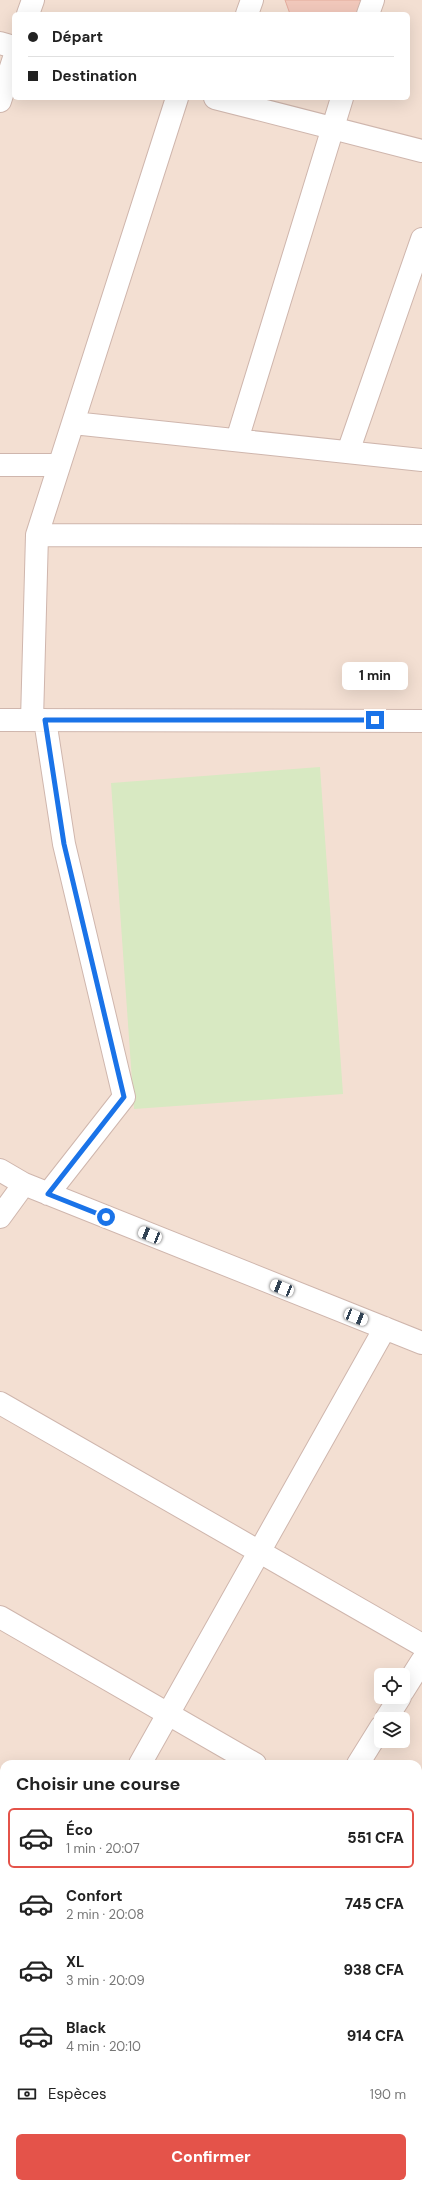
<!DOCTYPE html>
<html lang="fr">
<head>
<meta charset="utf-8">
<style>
  :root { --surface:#fff; --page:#f2f2f2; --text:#222; --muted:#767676; --line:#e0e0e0; --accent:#e4534a }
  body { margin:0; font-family:"DM Sans",sans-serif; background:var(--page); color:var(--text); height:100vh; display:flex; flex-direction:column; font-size:15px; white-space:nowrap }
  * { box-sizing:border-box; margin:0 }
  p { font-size:13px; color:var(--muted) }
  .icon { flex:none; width:22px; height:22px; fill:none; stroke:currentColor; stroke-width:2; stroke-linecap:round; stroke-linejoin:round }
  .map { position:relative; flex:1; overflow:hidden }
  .sheet { position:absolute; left:0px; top:1760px; width:422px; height:428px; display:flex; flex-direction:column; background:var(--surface); border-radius:12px 12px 0 0; box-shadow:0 4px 16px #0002 }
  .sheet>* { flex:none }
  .top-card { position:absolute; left:12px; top:12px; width:398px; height:88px; border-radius:6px; box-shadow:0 4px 16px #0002; display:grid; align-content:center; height:88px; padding:0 16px; background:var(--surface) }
  .tools { position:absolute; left:374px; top:1668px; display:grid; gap:8px }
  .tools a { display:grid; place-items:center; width:36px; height:36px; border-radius:6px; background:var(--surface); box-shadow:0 4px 16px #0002; font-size:20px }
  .end { position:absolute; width:18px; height:18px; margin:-9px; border:5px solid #1a73e8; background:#fff; box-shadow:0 0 0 2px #fff }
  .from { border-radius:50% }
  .bubble { position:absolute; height:28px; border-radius:6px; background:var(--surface); box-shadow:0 4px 16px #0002; font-size:13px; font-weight:800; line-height:28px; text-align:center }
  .car { position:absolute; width:12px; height:24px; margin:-12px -6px; border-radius:5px; box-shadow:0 0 3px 1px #0007; background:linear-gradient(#fff 24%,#345 0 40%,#fff 0 76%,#345 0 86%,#fff 0) }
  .top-card b { display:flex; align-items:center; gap:14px; height:38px; font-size:15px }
  .top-card b+b { border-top:1px solid var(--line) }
  .top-card i { width:10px; height:10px; background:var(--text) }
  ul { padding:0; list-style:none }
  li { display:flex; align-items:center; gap:12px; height:60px; margin:0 8px 6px; padding:0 8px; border:2px solid transparent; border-radius:6px }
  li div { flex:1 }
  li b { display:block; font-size:15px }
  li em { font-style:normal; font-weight:800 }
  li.selected { border-color:var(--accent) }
  li>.icon { width:36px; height:36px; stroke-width:1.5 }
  h2 { padding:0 16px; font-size:18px; line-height:48px }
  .pay { display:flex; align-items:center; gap:10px; height:44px; padding:0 16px; font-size:15px }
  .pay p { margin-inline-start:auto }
  .cta { display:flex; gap:8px; margin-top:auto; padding:8px 16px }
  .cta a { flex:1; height:46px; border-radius:6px; background:var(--accent); color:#fff; font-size:16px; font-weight:800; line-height:46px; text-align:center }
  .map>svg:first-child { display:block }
</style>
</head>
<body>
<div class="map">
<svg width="422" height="2188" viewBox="0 0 422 2188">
  <rect width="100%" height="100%" fill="#fceee3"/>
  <path fill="#f3dfd2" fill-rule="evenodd" d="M 0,0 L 422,0 L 422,2188 L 0,2188 ZM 14,14 L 408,14 L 408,98 L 14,98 ZM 381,1675 L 403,1675 L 403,1697 L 381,1697 ZM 381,1719 L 403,1719 L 403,1741 L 381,1741 ZM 4,1764 L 418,1764 L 418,2184 L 4,2184 Z"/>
  <path fill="#d8e9c2" d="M 320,767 L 343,1094 L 134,1109 L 111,783 Z"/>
  <path fill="#f1c8bb" stroke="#e3ab9c" d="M 285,0 L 360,0 L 364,12 L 358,14 L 290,14 Z"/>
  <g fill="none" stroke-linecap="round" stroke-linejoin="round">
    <defs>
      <path id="minor" d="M 28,14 L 33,0
        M 247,14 L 252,0
        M 368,14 L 373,0
        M 0,43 L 14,47
        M 215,98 L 422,151
        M 0,101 L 14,58
        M 73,423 L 422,460
        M 237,440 L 342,98
        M 348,452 L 422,239
        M 0,465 L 59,465
        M 37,535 L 422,536
        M 0,720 L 422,721
        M 32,720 L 37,535 L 177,98
        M 45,720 L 64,844 L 124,1097 L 48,1194
        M 0,1170 L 24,1184 L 422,1343
        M 0,1217 L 24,1184
        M 0,1403 L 422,1645
        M 0,1617 L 255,1764
        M 403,1691 L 422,1661
        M 386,1719 L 400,1697
        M 140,1764 L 385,1328
        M 358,1764 L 381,1727
        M 0,1823 L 4,1825
        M 418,1858 L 422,1860
        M 0,2012 L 4,2005
        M 0,2030 L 4,2032
        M 418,2067 L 422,2070
        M 418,2133 L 422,2126
        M 265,2184 L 272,2188
        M 386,2188 L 388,2184"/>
    </defs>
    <use href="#minor" stroke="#cfb6ad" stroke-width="24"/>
    <use href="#minor" stroke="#fff" stroke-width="22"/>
  </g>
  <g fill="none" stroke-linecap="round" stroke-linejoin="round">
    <path stroke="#1a73e8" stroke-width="5" d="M 106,1217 L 48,1194 L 124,1097 L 64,844 L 45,720 L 375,720"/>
  </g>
</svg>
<div class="tools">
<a><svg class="icon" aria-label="locate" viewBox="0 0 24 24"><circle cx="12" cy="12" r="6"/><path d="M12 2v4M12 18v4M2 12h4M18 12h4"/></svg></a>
<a><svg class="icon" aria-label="layers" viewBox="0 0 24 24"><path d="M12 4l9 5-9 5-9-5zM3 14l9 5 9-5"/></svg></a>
</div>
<i class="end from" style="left:106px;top:1217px"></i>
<i class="end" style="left:375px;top:720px"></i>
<div class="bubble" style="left:342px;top:662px;width:66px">1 min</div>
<i class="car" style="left:150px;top:1235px;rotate:292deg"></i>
<i class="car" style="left:282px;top:1288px;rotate:292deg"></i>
<i class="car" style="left:356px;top:1317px;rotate:112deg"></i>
<div class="top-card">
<b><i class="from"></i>Départ</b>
<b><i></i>Destination</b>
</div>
<section class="sheet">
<h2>Choisir une course</h2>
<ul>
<li class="selected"><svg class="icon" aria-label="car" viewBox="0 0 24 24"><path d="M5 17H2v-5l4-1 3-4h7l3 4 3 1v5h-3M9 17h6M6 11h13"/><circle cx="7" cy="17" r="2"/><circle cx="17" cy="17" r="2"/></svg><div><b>Éco</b><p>1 min · 20:07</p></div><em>551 CFA</em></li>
<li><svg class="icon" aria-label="car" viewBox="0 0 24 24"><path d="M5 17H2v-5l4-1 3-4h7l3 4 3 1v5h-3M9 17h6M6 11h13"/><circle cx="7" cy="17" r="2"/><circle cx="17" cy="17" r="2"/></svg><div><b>Confort</b><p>2 min · 20:08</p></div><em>745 CFA</em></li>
<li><svg class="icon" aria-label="car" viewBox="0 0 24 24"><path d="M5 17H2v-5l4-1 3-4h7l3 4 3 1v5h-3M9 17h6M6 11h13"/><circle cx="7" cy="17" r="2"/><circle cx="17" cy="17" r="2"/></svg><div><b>XL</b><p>3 min · 20:09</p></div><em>938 CFA</em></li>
<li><svg class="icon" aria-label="car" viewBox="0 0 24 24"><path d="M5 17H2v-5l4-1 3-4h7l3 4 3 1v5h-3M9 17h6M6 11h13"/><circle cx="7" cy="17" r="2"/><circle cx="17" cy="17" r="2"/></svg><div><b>Black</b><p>4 min · 20:10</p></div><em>914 CFA</em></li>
</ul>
<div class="pay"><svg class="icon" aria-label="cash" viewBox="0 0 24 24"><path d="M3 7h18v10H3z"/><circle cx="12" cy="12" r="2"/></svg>Espèces<p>190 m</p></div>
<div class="cta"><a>Confirmer</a></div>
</section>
</div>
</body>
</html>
